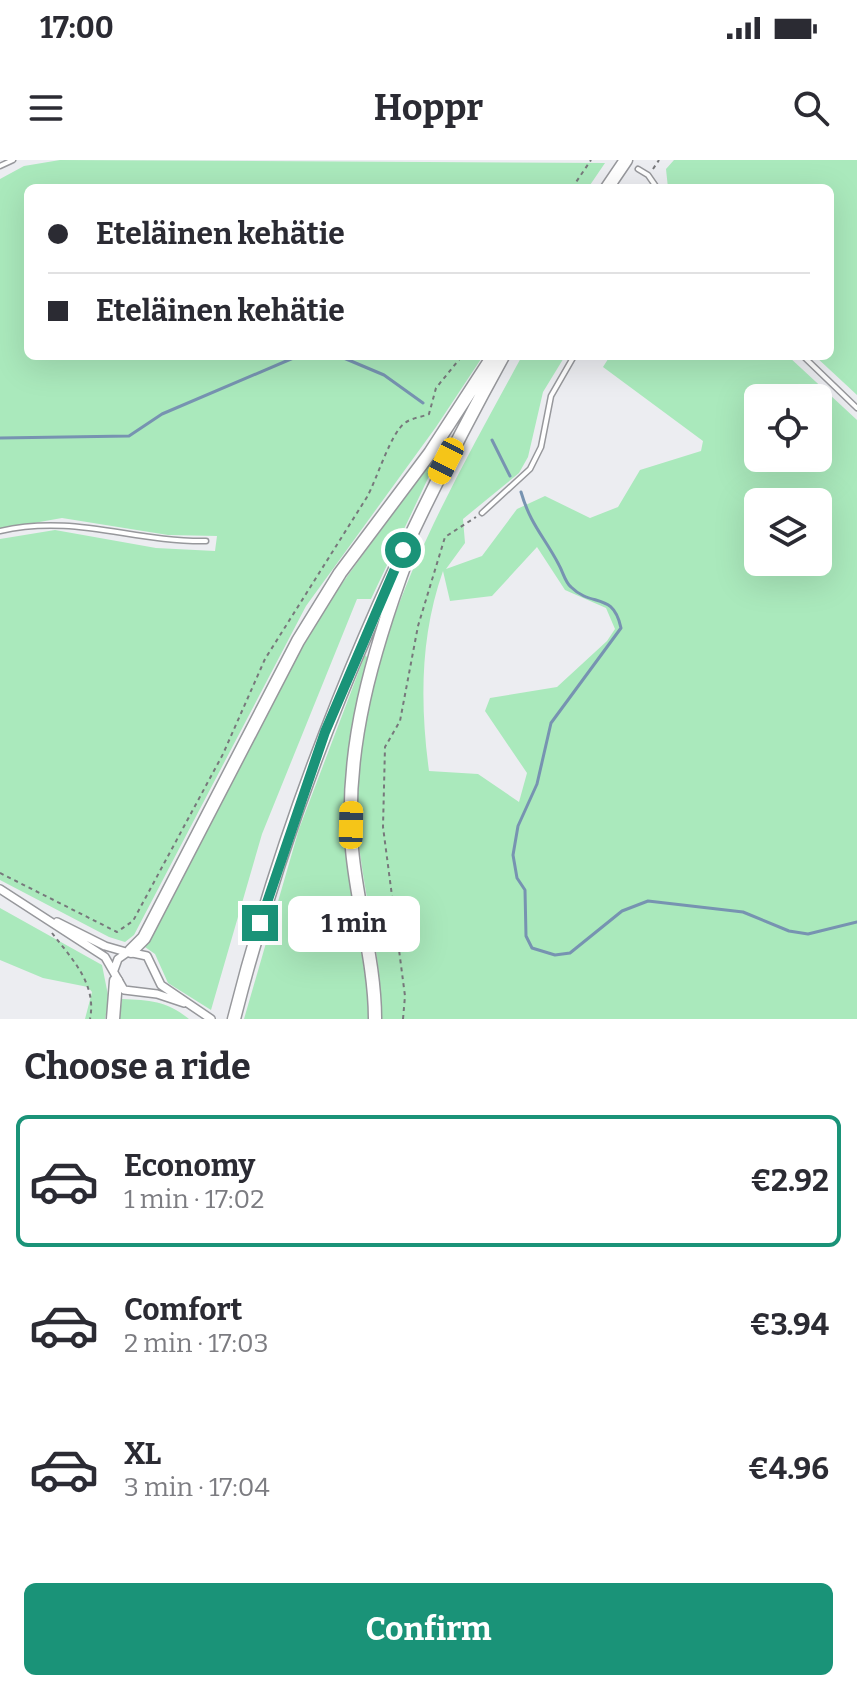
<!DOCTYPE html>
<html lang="en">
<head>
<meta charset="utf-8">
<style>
  :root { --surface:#fff; --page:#f7f7f7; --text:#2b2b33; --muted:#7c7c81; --line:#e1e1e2; --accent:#1a9378 }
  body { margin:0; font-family:Bitter,serif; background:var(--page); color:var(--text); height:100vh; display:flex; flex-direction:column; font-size:30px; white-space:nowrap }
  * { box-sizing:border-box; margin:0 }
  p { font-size:26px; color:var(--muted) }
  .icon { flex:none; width:44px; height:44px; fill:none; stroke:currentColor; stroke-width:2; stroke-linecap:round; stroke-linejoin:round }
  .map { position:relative; height:859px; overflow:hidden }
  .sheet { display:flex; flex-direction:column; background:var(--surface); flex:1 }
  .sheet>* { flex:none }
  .hud { position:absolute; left:24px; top:24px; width:810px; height:176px; border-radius:12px; box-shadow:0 8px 32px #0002; display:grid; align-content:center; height:176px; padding:0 24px; background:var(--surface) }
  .buttons { position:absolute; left:744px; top:224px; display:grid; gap:16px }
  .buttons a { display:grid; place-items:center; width:88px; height:88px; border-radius:12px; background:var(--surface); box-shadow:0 8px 32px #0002; font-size:40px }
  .end { position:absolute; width:36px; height:36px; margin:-18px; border:10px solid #1a9378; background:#fff; box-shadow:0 0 0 4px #fff }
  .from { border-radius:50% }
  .bubble { position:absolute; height:56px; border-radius:12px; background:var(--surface); box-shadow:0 8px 32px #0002; font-size:26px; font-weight:700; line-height:56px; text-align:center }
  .car { position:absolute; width:24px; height:48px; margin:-24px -12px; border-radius:10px; box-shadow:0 0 6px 2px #0007; background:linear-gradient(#f5c518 24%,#345 0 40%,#f5c518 0 76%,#345 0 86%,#f5c518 0) }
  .hud b { display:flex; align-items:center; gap:28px; height:76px; font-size:30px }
  .hud b+b { border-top:2px solid var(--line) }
  .hud i { width:20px; height:20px; background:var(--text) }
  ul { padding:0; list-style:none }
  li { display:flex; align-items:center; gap:24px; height:132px; margin:0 16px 12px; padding:0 8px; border:4px solid transparent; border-radius:12px }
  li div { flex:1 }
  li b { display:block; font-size:30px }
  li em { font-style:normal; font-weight:700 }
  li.current { border-color:var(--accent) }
  li>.icon { width:72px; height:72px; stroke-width:1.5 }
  h2 { padding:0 24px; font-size:36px; line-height:96px }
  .cta { display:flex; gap:16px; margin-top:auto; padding:16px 24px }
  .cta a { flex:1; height:92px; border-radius:12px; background:var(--accent); color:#fff; font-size:32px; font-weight:700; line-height:92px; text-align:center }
  .status { display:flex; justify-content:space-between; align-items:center; height:56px; padding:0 40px; background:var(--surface); direction:ltr }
  .status svg { height:22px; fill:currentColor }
  header { display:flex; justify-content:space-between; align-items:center; height:104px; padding:0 24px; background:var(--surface); font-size:36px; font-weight:700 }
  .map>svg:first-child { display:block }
</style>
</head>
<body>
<div class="status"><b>17:00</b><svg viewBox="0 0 49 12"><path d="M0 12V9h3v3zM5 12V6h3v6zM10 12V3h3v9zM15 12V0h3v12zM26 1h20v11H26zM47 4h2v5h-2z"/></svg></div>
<header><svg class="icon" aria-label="menu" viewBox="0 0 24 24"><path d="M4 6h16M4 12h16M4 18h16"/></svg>Hoppr<svg class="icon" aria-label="search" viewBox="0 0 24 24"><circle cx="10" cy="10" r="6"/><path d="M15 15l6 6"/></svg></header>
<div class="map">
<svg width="857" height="859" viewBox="0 0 857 859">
  <rect width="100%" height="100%" fill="#ecedf1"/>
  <path fill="#aae9bc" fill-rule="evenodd" d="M 60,0 L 605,3 L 588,28 L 28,28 L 28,196 L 483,196 L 436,267 L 306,446 L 134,775 L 125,782 L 109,777 L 0,720 L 0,379 L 55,370 L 156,388 L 215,391 L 217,376 L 168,375 L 62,358 L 0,369 L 0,19 L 24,6 Z
    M 674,0 L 857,0 L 857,235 L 815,196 L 830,196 L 830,28 L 668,28 L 666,9 Z
    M 522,196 L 565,196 L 543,232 L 528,297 L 519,313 L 463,359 L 465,383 L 446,409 L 482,396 L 517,349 L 545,336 L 590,358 L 618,347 L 640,310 L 701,291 L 703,281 L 603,207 L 610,196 L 788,196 L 857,260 L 857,859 L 381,859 C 383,782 353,707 357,630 C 365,472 449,331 522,196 ZM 758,238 L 818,238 L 818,298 L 758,298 ZM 758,342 L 818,342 L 818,402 L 758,402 ZM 537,387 L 565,430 L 606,448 L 615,469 L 607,481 L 557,527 L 490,538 L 485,551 L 527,613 L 519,642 L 478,614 L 429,611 C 420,544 420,476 443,411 L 450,441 L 492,436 Z
    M 437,292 L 439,295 L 371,439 L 357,439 L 262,674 L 211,850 L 168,823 L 155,794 L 145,787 L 315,461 Z
    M 365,495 L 368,498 C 350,560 341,629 347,694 C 351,749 367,803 369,859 L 244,859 L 299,669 Z
    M 0,748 L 102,805 L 109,840 L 105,859 L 85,859 L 92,832 L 88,827 L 43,818 L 0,800 Z
    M 122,839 C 150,840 167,841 189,859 L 119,859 Z"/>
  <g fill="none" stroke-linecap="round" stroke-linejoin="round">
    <path stroke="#7793b1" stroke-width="3" d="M 339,196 L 384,215 L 423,243
      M 0,278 L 129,276 L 162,254 L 298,196
      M 492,280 L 510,316
      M 521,332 C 531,366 544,376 559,405 C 563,412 565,422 571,427 C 592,448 613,431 621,468 L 551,563 L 537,624 L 518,666 L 513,695 L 517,718 L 525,730 L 526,776 L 532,788 L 555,795 L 570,793 L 622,751 L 648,741 L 743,752 L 789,771 L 808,774 L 857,762"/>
    <defs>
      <path id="service" d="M 0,6 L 13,0
        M 638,9 L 648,15 L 657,28
        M 803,196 L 857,248
        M 482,353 L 530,309 L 541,287 L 551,236 L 574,196
        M 0,371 C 75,354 132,382 206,381"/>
      <path id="minor" d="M 0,729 L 105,797 L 124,830 L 157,834 L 184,843
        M 57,762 L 105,786 L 126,792
        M 114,810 L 118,799 L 128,792 L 147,796 L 161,825 L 211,859"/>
      <path id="trunk" d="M 607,28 L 626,0
        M 131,791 L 144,778 L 298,481 L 340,413 L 430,293 L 493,196
        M 113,859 L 116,821
        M 234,859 C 293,626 387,406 503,196
        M 375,859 C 375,802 357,746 352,689 C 344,587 373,491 408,396"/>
    </defs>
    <use href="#service" stroke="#97989c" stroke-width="7"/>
    <use href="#minor" stroke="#97989c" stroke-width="10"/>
    <use href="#trunk" stroke="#97989c" stroke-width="15"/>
    <path stroke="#77787b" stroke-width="2" stroke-dasharray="4 4" stroke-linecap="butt" d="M 653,9 L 659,0
      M 572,28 L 591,0
      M 0,713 L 117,772 L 133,761 L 223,594 L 265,499 L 367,337 C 377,319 391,272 405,263 C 411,258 422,257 429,254 L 436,228 L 462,196
      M 52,773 C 72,799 97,824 90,859
      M 403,859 L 405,836 L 383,667 L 385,587 L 400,561 L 418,466 L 445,377 L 476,357"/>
    <use href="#service" stroke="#fff" stroke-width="4"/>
    <use href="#minor" stroke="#fff" stroke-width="7"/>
    <use href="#trunk" stroke="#fff" stroke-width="12"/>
  </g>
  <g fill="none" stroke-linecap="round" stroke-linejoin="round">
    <path stroke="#1a9378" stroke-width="10" d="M 260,763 L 325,572 L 403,390"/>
  </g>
</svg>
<div class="buttons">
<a><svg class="icon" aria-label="locate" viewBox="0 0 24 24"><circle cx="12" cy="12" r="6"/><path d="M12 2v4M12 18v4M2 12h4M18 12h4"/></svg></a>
<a><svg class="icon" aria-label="layers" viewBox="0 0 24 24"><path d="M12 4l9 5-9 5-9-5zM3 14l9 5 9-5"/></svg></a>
</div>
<i class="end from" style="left:403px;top:390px"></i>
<i class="end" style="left:260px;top:763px"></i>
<div class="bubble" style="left:288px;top:736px;width:132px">1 min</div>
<i class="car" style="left:446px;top:301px;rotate:207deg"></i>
<i class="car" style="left:351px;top:665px;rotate:1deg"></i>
<div class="hud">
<b><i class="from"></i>Eteläinen kehätie</b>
<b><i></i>Eteläinen kehätie</b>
</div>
</div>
<section class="sheet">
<h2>Choose a ride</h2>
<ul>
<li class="current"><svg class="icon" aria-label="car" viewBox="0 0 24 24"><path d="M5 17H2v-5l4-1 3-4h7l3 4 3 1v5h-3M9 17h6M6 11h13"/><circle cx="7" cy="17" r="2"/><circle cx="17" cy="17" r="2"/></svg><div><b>Economy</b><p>1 min · 17:02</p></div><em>€2.92</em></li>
<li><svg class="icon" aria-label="car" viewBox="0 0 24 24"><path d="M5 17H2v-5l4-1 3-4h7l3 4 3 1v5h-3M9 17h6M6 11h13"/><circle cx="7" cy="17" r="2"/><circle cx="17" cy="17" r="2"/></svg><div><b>Comfort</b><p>2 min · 17:03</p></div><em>€3.94</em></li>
<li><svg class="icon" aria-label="car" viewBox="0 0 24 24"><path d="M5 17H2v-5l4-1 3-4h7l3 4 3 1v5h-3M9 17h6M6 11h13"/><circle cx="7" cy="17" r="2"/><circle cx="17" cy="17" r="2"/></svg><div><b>XL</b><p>3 min · 17:04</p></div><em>€4.96</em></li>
</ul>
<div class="cta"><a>Confirm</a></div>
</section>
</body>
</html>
